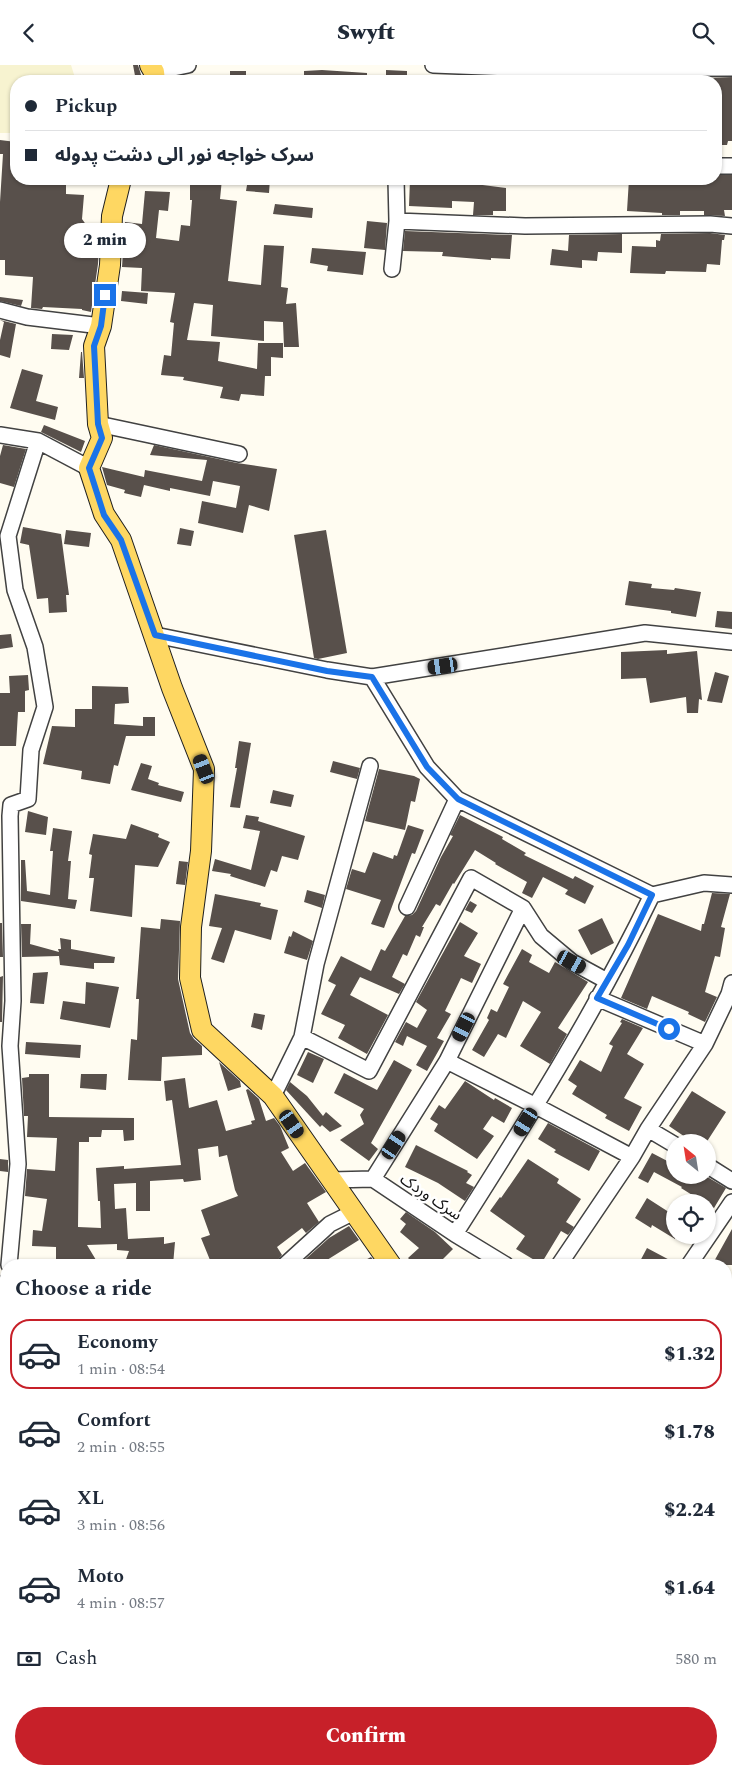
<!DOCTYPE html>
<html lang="en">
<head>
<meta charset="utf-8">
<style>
  :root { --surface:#fff; --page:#f2f2f3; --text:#1f2937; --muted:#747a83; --line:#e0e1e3; --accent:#c72029 }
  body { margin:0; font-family:Spectral,"Noto Sans Arabic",serif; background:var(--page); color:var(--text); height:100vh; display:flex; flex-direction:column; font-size:19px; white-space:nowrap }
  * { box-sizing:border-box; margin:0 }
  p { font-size:16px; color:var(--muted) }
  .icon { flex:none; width:28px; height:28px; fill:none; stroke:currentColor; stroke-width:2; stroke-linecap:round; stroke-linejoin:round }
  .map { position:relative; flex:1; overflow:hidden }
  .sheet { position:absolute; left:0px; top:1194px; width:732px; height:516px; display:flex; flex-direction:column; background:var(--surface); border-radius:20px 20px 0 0; box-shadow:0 1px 4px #0004 }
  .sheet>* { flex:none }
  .banner { position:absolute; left:10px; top:10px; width:712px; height:110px; border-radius:20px; box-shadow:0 1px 4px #0004; display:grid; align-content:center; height:110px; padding:0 15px; background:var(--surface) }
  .needle { width:32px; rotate:330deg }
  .fabs { position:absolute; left:666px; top:1069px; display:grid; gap:10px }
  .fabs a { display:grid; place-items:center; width:50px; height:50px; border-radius:50%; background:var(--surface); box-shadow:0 1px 4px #0004; font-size:25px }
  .end { position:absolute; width:22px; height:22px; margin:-11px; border:6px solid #1a73e8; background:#fff; box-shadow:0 0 0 2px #fff }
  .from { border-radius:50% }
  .bubble { position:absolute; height:35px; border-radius:18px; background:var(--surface); box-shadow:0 1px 4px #0004; font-size:16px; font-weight:800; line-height:35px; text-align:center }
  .car { position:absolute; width:15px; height:30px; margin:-15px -8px; border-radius:6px; box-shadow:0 0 4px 1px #0007; background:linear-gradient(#222 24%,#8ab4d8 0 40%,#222 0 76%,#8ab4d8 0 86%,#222 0) }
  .banner b { display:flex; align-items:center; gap:18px; height:48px; font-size:19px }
  .banner b+b { border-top:1px solid var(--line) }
  .banner i { width:12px; height:12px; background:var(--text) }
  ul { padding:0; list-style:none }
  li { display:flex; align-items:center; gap:15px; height:70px; margin:0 10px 8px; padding:0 5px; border:2px solid transparent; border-radius:20px }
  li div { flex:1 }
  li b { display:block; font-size:19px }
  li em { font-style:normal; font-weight:800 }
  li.selected { border-color:var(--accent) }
  li>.icon { width:45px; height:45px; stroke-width:1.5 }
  h2 { padding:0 15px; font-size:22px; line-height:60px }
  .pay { display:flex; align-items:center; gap:12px; height:55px; padding:0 15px; font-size:19px }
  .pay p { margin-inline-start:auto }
  .button { display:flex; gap:10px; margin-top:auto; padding:10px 15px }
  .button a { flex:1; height:58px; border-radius:30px; background:var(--accent); color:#fff; font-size:20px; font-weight:800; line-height:58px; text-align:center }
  header { display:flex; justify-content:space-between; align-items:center; height:65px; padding:0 15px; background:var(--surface); font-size:22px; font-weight:800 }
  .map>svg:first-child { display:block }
</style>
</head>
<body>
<header><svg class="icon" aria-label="back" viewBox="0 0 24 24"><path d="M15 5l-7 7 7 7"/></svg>Swyft<svg class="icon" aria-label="search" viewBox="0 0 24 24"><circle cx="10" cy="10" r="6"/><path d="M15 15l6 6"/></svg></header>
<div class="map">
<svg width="732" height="1709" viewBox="0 0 732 1709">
  <rect width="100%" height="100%" fill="#fffcf1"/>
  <path fill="#f7f3d0" d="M 0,0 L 71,0 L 76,16 L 16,16 L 16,68 L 0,68 Z"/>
  <path fill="#58504b" d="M 133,0 L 138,0 L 143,16 L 136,16 Z
    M 322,5 L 367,8 L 367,16 L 304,16 L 304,6 Z
    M 386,5 L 407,6 L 407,16 L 386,16 Z
    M 230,6 L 246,6 L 246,16 L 230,16 Z
    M 732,12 L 732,76 L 728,76 L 727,80 L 716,80 L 716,16 L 704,16 L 704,13 Z
    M 0,75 L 16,77 L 16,115 L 44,116 L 44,114 L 66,114 L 66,129 L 84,130 L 82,154 L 99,178 L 98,199 L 91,247 L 82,245 L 82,244 L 43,242 L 42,244 L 31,243 L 33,212 L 5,210 L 5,195 L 0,195 L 0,137 L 3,89 L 0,89 Z
    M 716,110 L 732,110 L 732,145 L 724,145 L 725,151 L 704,150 L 704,146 L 680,146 L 680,150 L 662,150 L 662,148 L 627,146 L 629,114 L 716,114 Z
    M 190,114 L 222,114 L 220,134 L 237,136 L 228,216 L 261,220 L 264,180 L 284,181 L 281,222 L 288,223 L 286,239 L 296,238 L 299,282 L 284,282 L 283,257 L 264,256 L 264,276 L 211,271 L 213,240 L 194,238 L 187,275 L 220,277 L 218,296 L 257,304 L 258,278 L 283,278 L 283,293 L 271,292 L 271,311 L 265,311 L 264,331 L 241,329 L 239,336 L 220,333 L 223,322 L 183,315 L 184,312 L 161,310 L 164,290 L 171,291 L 174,258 L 170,257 L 175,228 L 141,226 L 142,203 L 122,202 L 125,157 L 142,159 L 145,126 L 170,127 L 168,146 L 159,145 L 156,173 L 179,176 L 181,160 L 190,161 L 192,135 L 190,135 Z
    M 248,114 L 270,114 L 269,128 L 246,126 Z
    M 410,114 L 467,114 L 467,118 L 506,123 L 506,146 L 493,146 L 493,150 L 473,150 L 474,137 L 452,136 L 452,143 L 409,141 Z
    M 275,139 L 313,143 L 312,153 L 273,149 Z
    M 367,156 L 387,158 L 385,185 L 364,183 Z
    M 405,166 L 512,170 L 510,194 L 491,193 L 491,195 L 442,191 L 443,187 L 403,186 Z
    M 710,168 L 725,170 L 724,175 L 722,175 L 720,200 L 707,199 L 706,207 L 666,206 L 665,209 L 630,208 L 632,181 L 656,182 L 656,175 L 660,176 L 661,169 Z
    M 622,169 L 622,188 L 598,187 L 597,196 L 582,195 L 582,203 L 550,200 L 552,184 L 568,186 L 569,170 Z
    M 312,183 L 366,187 L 363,210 L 327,206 L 328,201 L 310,198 Z
    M 122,226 L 148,228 L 147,239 L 121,236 Z
    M 0,232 L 23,235 L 21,241 L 0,236 Z
    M 0,255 L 16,259 L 10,293 L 0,290 L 0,275 L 4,257 Z
    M 52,269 L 73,270 L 69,285 L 51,284 Z
    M 81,287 L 82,287 L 84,313 L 79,313 Z
    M 22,304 L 43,310 L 36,336 L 58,342 L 55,355 L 10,343 Z
    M 44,360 L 85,376 L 81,387 L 41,367 Z
    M 3,380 L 26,384 L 14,422 L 0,418 L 0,391 Z
    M 154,380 L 237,398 L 277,404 L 269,446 L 249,440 L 243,468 L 198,458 L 202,436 L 236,443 L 240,421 L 213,416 L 210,431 L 170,423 L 170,426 L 144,420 L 141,432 L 124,428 L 125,425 L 107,420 L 102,402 L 144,412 L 145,405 L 202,416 L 207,395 L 150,390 Z
    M 23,462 L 61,469 L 69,530 L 66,530 L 67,547 L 49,548 L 48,533 L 37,534 L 29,480 L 20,478 Z
    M 180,463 L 194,466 L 191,481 L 177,479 Z
    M 66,465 L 91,468 L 89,482 L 64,479 Z
    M 326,465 L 347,588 L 318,594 L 314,593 L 294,470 Z
    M 629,516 L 652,519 L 651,523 L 674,525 L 675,523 L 701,527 L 696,552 L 671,548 L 671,546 L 625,540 Z
    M 717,546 L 732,547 L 732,564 L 715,562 Z
    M 11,569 L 13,582 L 0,584 L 0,570 Z
    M 667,585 L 667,589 L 697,586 L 702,635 L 699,634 L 698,648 L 687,648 L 686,632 L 650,638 L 646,613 L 621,614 L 621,587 Z
    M 715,607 L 729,611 L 722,638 L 707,636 Z
    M 28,610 L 29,625 L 25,626 L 25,647 L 18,647 L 16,681 L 0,681 L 0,628 L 10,628 L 9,611 Z
    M 92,621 L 128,622 L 129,638 L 115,639 L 114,659 L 143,661 L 143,652 L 155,652 L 155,671 L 126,671 L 118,701 L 114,700 L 110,719 L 81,714 L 82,706 L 43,699 L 52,661 L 75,662 L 75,644 L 92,644 Z
    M 239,676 L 251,678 L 240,743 L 230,742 L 237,703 L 235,703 Z
    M 333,696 L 360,703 L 357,714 L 330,707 Z
    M 141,698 L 152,701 L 148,714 L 159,718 L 158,720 L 184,727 L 181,737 L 131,725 Z
    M 379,704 L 414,711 L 420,714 L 415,737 L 411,736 L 405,765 L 365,756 Z
    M 273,725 L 294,730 L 291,742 L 270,738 Z
    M 28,746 L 48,752 L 46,770 L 25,767 Z
    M 246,750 L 259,752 L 258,756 L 305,771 L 298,795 L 282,791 L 277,807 L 271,805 L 265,822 L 230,811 L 231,809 L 212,806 L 215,794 L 251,805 L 260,766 L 243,763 Z
    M 460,750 L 503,772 L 502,774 L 526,788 L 524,790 L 573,814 L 575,811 L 594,821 L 585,839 L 565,829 L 568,825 L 543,812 L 532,833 L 522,828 L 527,817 L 495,799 L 496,798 L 475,785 L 454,819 L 453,818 L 440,841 L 436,839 L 422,862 L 424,862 L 420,872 L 416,870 L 407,891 L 403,889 L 392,912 L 405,919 L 399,929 L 360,912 L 350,930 L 388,950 L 367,989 L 338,973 L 345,960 L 321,949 L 336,920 L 328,916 L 341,891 L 371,906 L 381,884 L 385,886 L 405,851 L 412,850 L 416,846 L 441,792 L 453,771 L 450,770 Z
    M 131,759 L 159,769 L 158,772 L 170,777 L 158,802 L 135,800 L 132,852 L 90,846 L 94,813 L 89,813 L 92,790 L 89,789 L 93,769 L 126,774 Z
    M 408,760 L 424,765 L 415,789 L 412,788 L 384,863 L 371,859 L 381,835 L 346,824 L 352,804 L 365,808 L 373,787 L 393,794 L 394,790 L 397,791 Z
    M 53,763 L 72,766 L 68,796 L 71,796 L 68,834 L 77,835 L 75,844 L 21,836 L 21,795 L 25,795 L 27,826 L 50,830 L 53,786 L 50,786 Z
    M 179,796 L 188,797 L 185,820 L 176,819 Z
    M 307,825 L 325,830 L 322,843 L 304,837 Z
    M 712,828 L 730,829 L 721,862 L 725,863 L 720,892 L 715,891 L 705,927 L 717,932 L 705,957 L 688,949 L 689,947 L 652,931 L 647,944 L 621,933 L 658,849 L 701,866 L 702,859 L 704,859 Z
    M 215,829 L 261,838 L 260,841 L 278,845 L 271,875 L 235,865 L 224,898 L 211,894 L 222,863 L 209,861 Z
    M 470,836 L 477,840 L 472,848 L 465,845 Z
    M 602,853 L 614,878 L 591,890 L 578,865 Z
    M 161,854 L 180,856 L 178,914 L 190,968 L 194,974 L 202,981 L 202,990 L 162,992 L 161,1016 L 128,1015 L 131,974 L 137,975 L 139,934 L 136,934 L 141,862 L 160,864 Z
    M 460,857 L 478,868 L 464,891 L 481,899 L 472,918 L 461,913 L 445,946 L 451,949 L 437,973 L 444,976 L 427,1006 L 416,1000 L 427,981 L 407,971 L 403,981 L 395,977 L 406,957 L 417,963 L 427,945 L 416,937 Z
    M 0,858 L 2,858 L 3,892 L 0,892 Z
    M 21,859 L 31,859 L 30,879 L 59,887 L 58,884 L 61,884 L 60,873 L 71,875 L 71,884 L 115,892 L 114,898 L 94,898 L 94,904 L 60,900 L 59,891 L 22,892 Z
    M 293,866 L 313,876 L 307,895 L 284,888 L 289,871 L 291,872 Z
    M 522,884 L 532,890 L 529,897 L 549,908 L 555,897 L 588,917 L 558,963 L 567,969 L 550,999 L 520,981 L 541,947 L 523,936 L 506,973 L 498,969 L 484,992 L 472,985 L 489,955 L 487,953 L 491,944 L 497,947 L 509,922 L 503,919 Z
    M 48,907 L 44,939 L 30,938 L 33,908 Z
    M 3,911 L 2,957 L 0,957 L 0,912 Z
    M 86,917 L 119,922 L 110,963 L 60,954 L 63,936 L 85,939 Z
    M 254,948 L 265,950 L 262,965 L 251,962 Z
    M 622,954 L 643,963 L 627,989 L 644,999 L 624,1033 L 642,1042 L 629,1066 L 605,1053 L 607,1050 L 572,1029 L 577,1021 L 568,1015 L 580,995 L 601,1007 L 613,981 L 609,979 L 622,958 L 620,957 Z
    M 26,977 L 81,980 L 80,993 L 25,989 Z
    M 308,987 L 324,994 L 313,1018 L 297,1010 Z
    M 394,995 L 412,1005 L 371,1078 L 378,1084 L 369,1096 L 340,1075 L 364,1059 L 360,1050 L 364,1044 L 334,1028 L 344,1008 L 377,1025 Z
    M 219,997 L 240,1016 L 241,1022 L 228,1026 Z
    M 29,1009 L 49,1009 L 49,1052 L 134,1053 L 134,1075 L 124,1076 L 123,1065 L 102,1065 L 101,1072 L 89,1072 L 89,1077 L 79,1077 L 78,1162 L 101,1163 L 100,1136 L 98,1136 L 96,1103 L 124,1101 L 124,1104 L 181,1100 L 172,1035 L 166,1036 L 164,1016 L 185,1013 L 189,1043 L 217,1035 L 226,1066 L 252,1059 L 251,1056 L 255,1055 L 246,1025 L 248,1024 L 259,1034 L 266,1056 L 274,1053 L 280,1061 L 289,1083 L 281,1087 L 293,1106 L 305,1098 L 326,1127 L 307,1138 L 319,1157 L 306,1168 L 302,1163 L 277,1182 L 282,1190 L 276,1197 L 276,1200 L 212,1200 L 201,1173 L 210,1170 L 201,1145 L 238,1131 L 235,1125 L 227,1090 L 219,1092 L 218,1081 L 198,1084 L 201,1115 L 184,1117 L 183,1114 L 150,1116 L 150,1146 L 136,1146 L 136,1118 L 114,1119 L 115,1144 L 126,1143 L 128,1174 L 164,1172 L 164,1179 L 175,1177 L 173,1200 L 124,1200 L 129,1186 L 117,1185 L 117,1179 L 87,1180 L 99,1200 L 56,1200 L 56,1182 L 32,1181 L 33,1165 L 42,1166 L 47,1134 L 25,1131 L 27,1104 L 55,1106 L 57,1073 L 27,1072 L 28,1051 L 24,1051 L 22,1013 L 29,1012 Z
    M 81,1009 L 107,1009 L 106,1025 L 80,1023 Z
    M 465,1016 L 494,1035 L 495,1033 L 512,1043 L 504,1058 L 492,1051 L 483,1064 L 494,1071 L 477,1094 L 434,1066 L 438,1059 L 430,1054 L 439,1040 L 445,1044 Z
    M 290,1017 L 307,1031 L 323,1051 L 326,1047 L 342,1061 L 330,1067 L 322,1060 L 320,1062 L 286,1025 Z
    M 692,1026 L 726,1047 L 706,1078 L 694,1078 L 669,1061 Z
    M 548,1058 L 600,1086 L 589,1106 L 554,1087 L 556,1085 L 538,1074 Z
    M 416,1080 L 468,1106 L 467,1107 L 472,1110 L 466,1118 L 474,1122 L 465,1136 L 438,1118 L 405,1102 Z
    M 652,1088 L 675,1100 L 675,1110 L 704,1110 L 726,1123 L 714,1143 L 708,1139 L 708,1138 L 705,1138 L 681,1123 L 682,1122 L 654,1107 L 648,1118 L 638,1113 Z
    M 0,1094 L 8,1095 L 8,1107 L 0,1106 Z
    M 528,1094 L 559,1114 L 557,1118 L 581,1134 L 566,1157 L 574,1162 L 568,1170 L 561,1166 L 541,1199 L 516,1184 L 525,1171 L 490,1146 L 500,1132 L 501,1133 Z
    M 647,1133 L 675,1151 L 675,1174 L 652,1160 L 651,1163 L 635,1153 Z
    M 406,1147 L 435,1167 L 453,1184 L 437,1200 L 415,1200 L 408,1193 L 419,1183 L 400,1167 L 406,1159 L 400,1154 Z
    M 349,1161 L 359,1175 L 319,1200 L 299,1200 L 329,1173 Z
    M 732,1164 L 732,1200 L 712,1200 Z
    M 647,1183 L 679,1200 L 638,1200 Z
    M 371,1192 L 377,1200 L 356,1200 Z"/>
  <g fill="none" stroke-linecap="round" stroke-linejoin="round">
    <defs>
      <path id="minor" d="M 433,0 L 535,4 L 732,3
        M 154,7 L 188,0
        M 716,101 L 732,101
        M 397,156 L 525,161 L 710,159 L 732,161
        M 392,204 L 397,156 L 396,114
        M 0,245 L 27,252 L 101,261
        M 98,359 L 239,389
        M 0,370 L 38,376 L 89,403
        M 155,570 L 327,605 L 372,612 L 427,702 L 457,734 L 652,830 L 704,818 L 732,820
        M 372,612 L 645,568 L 732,577
        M 407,842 L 457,734
        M 597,933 L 705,979
        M 302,972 L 369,1006 L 471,813 L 523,843 L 541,871 L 572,897 L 607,916
        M 447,996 L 536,1041 L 632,1092
        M 273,1031 L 302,972 L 316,899 L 370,701
        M 648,1064 L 675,1080
        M 708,1101 L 732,1116
        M 373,1114 L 447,996 L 523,843
        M 331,1115 L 373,1114 L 455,1169 L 506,1200
        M 455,1169 C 525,1059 595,948 652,830
        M 9,1200 L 18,1099 L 10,981 L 13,936 L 10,751 L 11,740 L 28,734 L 31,685 L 45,642 L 35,582 L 15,525 L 8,471 L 38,376
        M 285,1200 L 330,1159 L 354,1147
        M 559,1200 L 632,1092 L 648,1064 L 705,979 L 729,929 L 732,918
        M 689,1200 L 732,1137
        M 0,1255 L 6,1217
        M 726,1340 L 732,1344
        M 0,1355 L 6,1357
        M 726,1376 L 732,1362
        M 0,1628 L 6,1629
        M 168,1704 L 172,1709
        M 703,1704 L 704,1709
        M 448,1709 L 468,1704
        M 542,1709 L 548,1704"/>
      <path id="major" d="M 150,0 L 154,7 L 155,16
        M 121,114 L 112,151 L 110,200 L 101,261 L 94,281 L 98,359 L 102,373 L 89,403 L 104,449 L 121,475 L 172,623 L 204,704 L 201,786 L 191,862 L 190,913 L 202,965 L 273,1031 L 391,1200
        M 592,1704 L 592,1709"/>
    </defs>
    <use href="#minor" stroke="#424242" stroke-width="18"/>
    <use href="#major" stroke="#202020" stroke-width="22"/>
    <use href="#minor" stroke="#fff" stroke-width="15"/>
    <use href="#major" stroke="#fed762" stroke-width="20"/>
  </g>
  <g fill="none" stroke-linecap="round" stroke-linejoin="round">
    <path stroke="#1a73e8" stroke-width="6" d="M 105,230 L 101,261 L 94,281 L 98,359 L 102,373 L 89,403 L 104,450 L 121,475 L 155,570 L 327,606 L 372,612 L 427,702 L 458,734 L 652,830 L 628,880 L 597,933 L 669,964"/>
  </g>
  <g text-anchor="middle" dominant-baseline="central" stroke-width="5" stroke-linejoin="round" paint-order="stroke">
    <g font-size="16" fill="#0f0f0f" stroke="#fff">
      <text transform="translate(431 1132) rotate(34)">سرک وردک</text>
    </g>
  </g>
</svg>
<div class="fabs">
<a><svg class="needle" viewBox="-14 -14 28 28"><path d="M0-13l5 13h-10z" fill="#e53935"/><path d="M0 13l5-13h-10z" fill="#747a83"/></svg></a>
<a><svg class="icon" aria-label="locate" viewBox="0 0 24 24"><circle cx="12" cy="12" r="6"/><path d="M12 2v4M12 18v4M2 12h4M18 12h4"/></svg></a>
</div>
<i class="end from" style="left:669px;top:964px"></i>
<i class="end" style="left:105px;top:230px"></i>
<div class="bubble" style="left:64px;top:158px;width:82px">2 min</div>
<i class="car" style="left:443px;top:601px;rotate:262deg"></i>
<i class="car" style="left:204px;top:704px;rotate:339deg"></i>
<i class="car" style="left:572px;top:897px;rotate:119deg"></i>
<i class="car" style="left:464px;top:962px;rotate:207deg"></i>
<i class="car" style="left:526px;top:1057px;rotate:212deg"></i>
<i class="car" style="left:292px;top:1059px;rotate:145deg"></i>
<i class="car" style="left:394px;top:1080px;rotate:33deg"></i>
<div class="banner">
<b><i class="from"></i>Pickup</b>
<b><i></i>سرک خواجه نور الی دشت پدوله</b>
</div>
<section class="sheet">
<h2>Choose a ride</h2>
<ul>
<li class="selected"><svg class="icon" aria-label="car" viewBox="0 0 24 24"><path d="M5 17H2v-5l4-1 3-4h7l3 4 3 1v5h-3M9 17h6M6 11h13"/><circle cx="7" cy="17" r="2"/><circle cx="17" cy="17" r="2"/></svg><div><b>Economy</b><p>1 min · 08:54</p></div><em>$1.32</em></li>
<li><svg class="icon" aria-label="car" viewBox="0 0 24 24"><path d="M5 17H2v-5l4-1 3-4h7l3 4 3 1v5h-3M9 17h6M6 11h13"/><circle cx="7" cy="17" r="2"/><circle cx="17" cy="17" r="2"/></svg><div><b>Comfort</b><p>2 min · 08:55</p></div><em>$1.78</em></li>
<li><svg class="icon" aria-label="car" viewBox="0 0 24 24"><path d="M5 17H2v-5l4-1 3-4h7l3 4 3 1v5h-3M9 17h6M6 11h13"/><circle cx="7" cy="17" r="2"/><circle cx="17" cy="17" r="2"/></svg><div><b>XL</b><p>3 min · 08:56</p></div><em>$2.24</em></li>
<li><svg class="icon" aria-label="car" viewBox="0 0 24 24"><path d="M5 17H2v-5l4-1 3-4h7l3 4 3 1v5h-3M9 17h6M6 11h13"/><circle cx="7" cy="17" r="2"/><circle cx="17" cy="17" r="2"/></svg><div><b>Moto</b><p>4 min · 08:57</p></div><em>$1.64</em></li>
</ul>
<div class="pay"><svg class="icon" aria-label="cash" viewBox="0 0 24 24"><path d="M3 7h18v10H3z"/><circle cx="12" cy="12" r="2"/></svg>Cash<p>580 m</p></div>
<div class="button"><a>Confirm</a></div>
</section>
</div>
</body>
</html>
